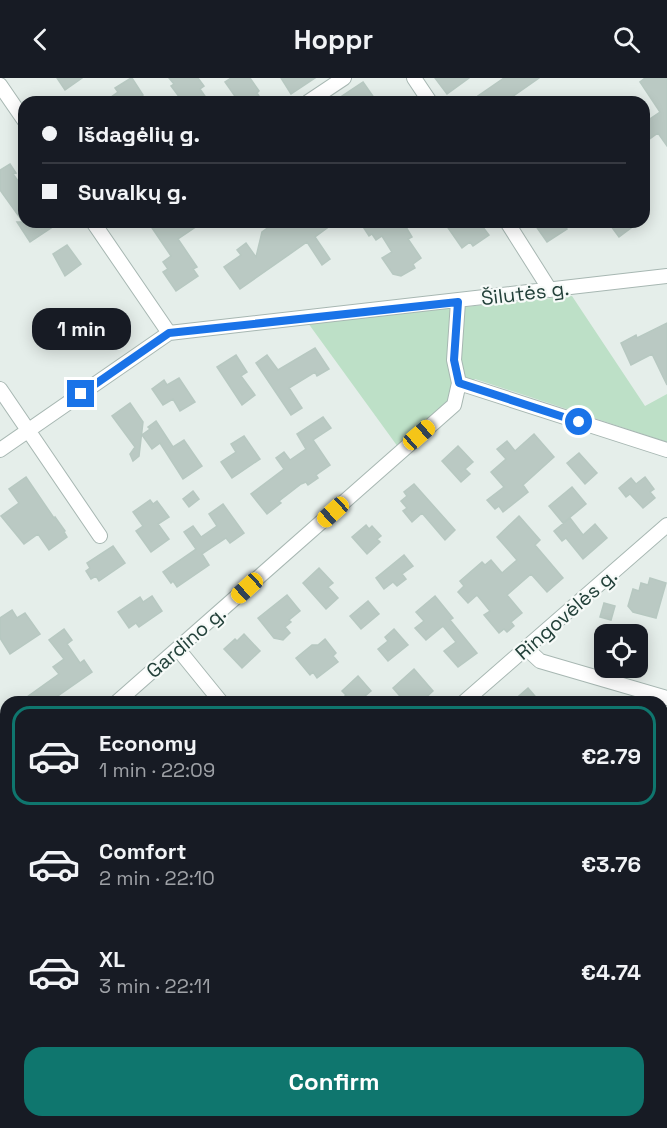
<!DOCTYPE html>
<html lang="en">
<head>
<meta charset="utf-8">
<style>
  :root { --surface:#171b24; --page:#20242c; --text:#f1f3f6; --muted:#9ea1a6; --line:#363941; --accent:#0f766e }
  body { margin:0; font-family:"Space Grotesk",sans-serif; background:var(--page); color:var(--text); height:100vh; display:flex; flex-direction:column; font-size:22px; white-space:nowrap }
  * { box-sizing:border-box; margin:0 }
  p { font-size:20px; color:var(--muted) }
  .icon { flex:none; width:33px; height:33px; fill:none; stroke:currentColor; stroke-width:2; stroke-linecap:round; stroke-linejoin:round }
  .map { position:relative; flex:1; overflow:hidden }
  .side { position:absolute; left:0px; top:618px; width:668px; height:432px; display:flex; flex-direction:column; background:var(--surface); border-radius:18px 18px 0 0; box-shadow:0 3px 15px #0003 }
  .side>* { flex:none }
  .hud { position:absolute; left:18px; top:18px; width:632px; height:132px; border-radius:18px; box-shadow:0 3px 15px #0003; display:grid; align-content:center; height:132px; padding:0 24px; background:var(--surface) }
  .fabs { position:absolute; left:594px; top:546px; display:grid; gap:12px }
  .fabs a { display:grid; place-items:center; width:54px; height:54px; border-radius:12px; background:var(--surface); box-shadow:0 3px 15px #0003; font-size:30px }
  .end { position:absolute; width:27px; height:27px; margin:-14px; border:8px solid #1a73e8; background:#fff; box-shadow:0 0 0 3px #fff }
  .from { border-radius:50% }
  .bubble { position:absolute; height:42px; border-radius:18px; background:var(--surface); box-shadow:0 3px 15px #0003; font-size:20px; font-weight:700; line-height:42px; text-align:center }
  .car { position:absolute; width:18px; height:36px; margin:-18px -9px; border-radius:8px; box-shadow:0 0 4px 2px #0007; background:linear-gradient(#f5c518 24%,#345 0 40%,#f5c518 0 76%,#345 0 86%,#f5c518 0) }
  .hud b { display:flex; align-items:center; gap:21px; height:57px; font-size:22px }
  .hud b+b { border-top:2px solid var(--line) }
  .hud i { width:15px; height:15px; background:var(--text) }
  ul { padding:10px 0 0; list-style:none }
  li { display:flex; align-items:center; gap:18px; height:99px; margin:0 12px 9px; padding:0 12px; border:3px solid transparent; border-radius:18px }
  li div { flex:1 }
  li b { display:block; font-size:22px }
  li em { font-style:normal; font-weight:700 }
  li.current { border-color:var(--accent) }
  li>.icon { width:54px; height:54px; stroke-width:1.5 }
  .primary-button { display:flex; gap:12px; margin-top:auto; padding:12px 24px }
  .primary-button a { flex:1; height:69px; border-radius:18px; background:var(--accent); color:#fff; font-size:24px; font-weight:700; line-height:69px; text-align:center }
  header { display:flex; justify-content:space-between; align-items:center; height:78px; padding:0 24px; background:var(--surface); font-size:27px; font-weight:700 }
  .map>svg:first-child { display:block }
</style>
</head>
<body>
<header><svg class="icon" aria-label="back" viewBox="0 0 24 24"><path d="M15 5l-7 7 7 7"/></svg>Hoppr<svg class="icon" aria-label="search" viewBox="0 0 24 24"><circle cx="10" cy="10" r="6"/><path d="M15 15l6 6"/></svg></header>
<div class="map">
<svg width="667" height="1050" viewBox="0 0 667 1050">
  <rect width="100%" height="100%" fill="#e5eeea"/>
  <path fill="#bde0c7" d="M 572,218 L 645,328 L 667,316 L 667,364 L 475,301 L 398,369 L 308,245 Z
    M 667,815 L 667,967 L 662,961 L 662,820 Z"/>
  <path fill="#8cc8d4" d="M 487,1044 L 523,1044 L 521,1050 L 476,1050 L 482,1049 Z"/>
  <path fill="#bac9c3" stroke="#b7c8c1" stroke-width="1.5" d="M 57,0 L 82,0 L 65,12 Z
    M 131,0 L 132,0 L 143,17 L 132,24 L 104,24 L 118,14 L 115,10 Z
    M 169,0 L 198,0 L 204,8 L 200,11 L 209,24 L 183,24 L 171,8 L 174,6 Z
    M 231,0 L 250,0 L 259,13 L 257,15 L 263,24 L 239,24 L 225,4 Z
    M 281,0 L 315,0 L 291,16 Z
    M 435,0 L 469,0 L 447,16 Z
    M 504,0 L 539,0 L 512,19 L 516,24 L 483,24 L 478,18 Z
    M 645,0 L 667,0 L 667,68 L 658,55 L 644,65 L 644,45 L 660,34 L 640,4 Z
    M 363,4 L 377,24 L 333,24 Z
    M 10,86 L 16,95 L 13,96 L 24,111 L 24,144 L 60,144 L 30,164 L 17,144 L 23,144 L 0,112 L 0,92 Z
    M 148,144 L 203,144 L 178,161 L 197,189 L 193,191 L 198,198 L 176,213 L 163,194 L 168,191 L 163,184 L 171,178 Z
    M 276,144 L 323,144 L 327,150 L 315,159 L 330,181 L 322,187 L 307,164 L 240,211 L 224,189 L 241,177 L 237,172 L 246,165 L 256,179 L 262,154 Z
    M 360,144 L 388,144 L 391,149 L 399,144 L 403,144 L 412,159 L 408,161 L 421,180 L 413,186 L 415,190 L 401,198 L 393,196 L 382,180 L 392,174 L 382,158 L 376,162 L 372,156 L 369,158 Z
    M 444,144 L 479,144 L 489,157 L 473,168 L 470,164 L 462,170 Z
    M 533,144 L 562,144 L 567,151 L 547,164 Z
    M 608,144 L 639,144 L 619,159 Z
    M 67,167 L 81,186 L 65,198 L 53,176 Z
    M 667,245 L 667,307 L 652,276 L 631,287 L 621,265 L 636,257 L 637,260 Z
    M 315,270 L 329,291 L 317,298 L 315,294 L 289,310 L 302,330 L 291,337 L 256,285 L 267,277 L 278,292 Z
    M 236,277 L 247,294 L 241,298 L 255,317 L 242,327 L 217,289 Z
    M 179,300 L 195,324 L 180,333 L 173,321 L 163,327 L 152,311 L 164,302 L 167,307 Z
    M 130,325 L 143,344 L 139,378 L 133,383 L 130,376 L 135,369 L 112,338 Z
    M 323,339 L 331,350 L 313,362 L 330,387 L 316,397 L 318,400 L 308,407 L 306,404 L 301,406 L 279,423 L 281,425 L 267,436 L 251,416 L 284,391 L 276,380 L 284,374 L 290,382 L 306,371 L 297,356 Z
    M 156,343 L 173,369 L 184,362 L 202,388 L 183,401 L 160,365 L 152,371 L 142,357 L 150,351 L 148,349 Z
    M 534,356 L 554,379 L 523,407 L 528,414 L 503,434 L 499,428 L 495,431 L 487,422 L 504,409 L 491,394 L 506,381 L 497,371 L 507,363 L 515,373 Z
    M 244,358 L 260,381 L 232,400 L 221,384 L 236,374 L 231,366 Z
    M 458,368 L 473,384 L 465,391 L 470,396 L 461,404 L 442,383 Z
    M 579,375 L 597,395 L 585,406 L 567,385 Z
    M 26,399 L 54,440 L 55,439 L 65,453 L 64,454 L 67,459 L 49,472 L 38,456 L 24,466 L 1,438 L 19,425 L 9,411 Z
    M 645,399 L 654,411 L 650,414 L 655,420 L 643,430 L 630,416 L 626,419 L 619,410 L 631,400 L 636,406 Z
    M 414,406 L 455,452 L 445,462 L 422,435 L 412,444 L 403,433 L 407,430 L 401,423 L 407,418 L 404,414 Z
    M 572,409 L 586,426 L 563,445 L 549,428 Z
    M 193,413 L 199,421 L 189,429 L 183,421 Z
    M 150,422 L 153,426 L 157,423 L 169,439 L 158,446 L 169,461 L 151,474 L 136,453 L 143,448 L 133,434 Z
    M 223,426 L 244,455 L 230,465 L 226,460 L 202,476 L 209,487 L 177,509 L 173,503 L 171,505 L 163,494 L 196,471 L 184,454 L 193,448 L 201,459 L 217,448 L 209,436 Z
    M 519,438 L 540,462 L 535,467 L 563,500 L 547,514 L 531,496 L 507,517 L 522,535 L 511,544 L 514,548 L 507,554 L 504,551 L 499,555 L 484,537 L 490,533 L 477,517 L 468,525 L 458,514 L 464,508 L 460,503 L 482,484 L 485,487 L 491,482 L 502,495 L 517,482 L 497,459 Z
    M 570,440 L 583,457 L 595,446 L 607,460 L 583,481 L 566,460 L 562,463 L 554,453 Z
    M 366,447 L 369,451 L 372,448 L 381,458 L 377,461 L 380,464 L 367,476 L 352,459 Z
    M 113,468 L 125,485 L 99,503 L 96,498 L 91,501 L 86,493 L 90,490 L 87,485 Z
    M 404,477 L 413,488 L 402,496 L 406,501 L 397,508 L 393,504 L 384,511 L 376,500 Z
    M 319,490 L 333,505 L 328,509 L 338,520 L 326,531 L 303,505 Z
    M 650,500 L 666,505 L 656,540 L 633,534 L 628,528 L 633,511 L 639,513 L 641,505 L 648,507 Z
    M 287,517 L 300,533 L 289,542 L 291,544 L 285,549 L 290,555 L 283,562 L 274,560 L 258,540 Z
    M 152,518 L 162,533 L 139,549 L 136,545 L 129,550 L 118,534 L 140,519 L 143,524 Z
    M 435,518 L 453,540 L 450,542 L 477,575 L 458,589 L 444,573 L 456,564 L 443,548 L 426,562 L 415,550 L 424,543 L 416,534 Z
    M 368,523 L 379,536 L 361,551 L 350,538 Z
    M 604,525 L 615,528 L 611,542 L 600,539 Z
    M 12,532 L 17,540 L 25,535 L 40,556 L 10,576 L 0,560 L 0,540 Z
    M 64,551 L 72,562 L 67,566 L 80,585 L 84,582 L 92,594 L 55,620 L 58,624 L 20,624 L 59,596 L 53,589 L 64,581 L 49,562 Z
    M 394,551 L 408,567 L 388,583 L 378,571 L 388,563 L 385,559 Z
    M 244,556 L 260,573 L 242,590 L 224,571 L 235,561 L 237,563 Z
    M 325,561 L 336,575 L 333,578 L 338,584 L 317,600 L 313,594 L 310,597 L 296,580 L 312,567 L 318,567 Z
    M 414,591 L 433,613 L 421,624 L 405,624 L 393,610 Z
    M 358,598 L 371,613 L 358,624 L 338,624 L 346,617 L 342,613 Z
    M 528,610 L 540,624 L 512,624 Z"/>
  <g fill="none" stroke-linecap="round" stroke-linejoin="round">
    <defs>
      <path id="minor" d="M 414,0 L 430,24
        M 0,7 L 24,42
        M 308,24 L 344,0
        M 93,144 L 169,255
        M 507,144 L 550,212
        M 458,224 L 454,282 L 459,305 L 667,372
        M 0,311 L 100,458
        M 0,372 L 169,255 L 667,198
        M 526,570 L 540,583 L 667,620
        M 178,571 L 221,624
        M 117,624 L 454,327 L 459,305
        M 464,624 L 667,447
        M 0,725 L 6,719
        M 662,808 L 667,804
        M 0,1024 L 6,1019
        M 0,1043 L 7,1050
        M 564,1050 L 571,1050"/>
    </defs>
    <use href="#minor" stroke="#a7b7b2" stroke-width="16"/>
    <use href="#minor" stroke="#fff" stroke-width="14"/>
  </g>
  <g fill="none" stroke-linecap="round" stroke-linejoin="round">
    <path stroke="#1a73e8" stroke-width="8" d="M 81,316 L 169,255 L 458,224 L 454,282 L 459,305 L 579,344"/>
  </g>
  <g text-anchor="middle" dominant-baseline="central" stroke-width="4.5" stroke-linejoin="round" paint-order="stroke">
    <g font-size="20" fill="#23413a" stroke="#f6faf8">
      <text transform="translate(525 215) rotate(-7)">Šilutės g.</text>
      <text transform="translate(566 536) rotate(-41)">Ringovėlės g.</text>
      <text transform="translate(186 564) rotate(-41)">Gardino g.</text>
    </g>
  </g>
</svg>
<div class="fabs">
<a><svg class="icon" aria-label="locate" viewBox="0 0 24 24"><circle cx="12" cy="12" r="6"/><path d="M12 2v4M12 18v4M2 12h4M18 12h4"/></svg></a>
</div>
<i class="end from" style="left:579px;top:344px"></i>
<i class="end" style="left:81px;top:316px"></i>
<div class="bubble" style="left:32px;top:230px;width:99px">1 min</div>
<i class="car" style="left:419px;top:357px;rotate:49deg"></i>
<i class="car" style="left:333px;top:434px;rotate:228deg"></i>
<i class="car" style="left:247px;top:510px;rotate:228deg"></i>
<div class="hud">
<b><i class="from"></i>Išdagėlių g.</b>
<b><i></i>Suvalkų g.</b>
</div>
<section class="side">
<ul>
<li class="current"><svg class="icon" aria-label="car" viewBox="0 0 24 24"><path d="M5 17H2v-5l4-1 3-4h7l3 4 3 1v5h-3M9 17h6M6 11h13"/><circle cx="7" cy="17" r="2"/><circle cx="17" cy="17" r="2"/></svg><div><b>Economy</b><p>1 min · 22:09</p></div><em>€2.79</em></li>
<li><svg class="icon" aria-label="car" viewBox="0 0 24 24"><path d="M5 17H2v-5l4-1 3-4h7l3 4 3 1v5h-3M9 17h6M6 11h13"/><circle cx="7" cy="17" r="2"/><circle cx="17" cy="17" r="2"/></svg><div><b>Comfort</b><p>2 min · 22:10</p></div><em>€3.76</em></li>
<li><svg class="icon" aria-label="car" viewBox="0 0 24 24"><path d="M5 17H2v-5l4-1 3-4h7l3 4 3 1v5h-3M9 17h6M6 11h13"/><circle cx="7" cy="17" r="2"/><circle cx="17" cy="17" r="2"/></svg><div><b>XL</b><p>3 min · 22:11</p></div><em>€4.74</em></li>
</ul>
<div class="primary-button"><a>Confirm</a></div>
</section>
</div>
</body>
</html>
